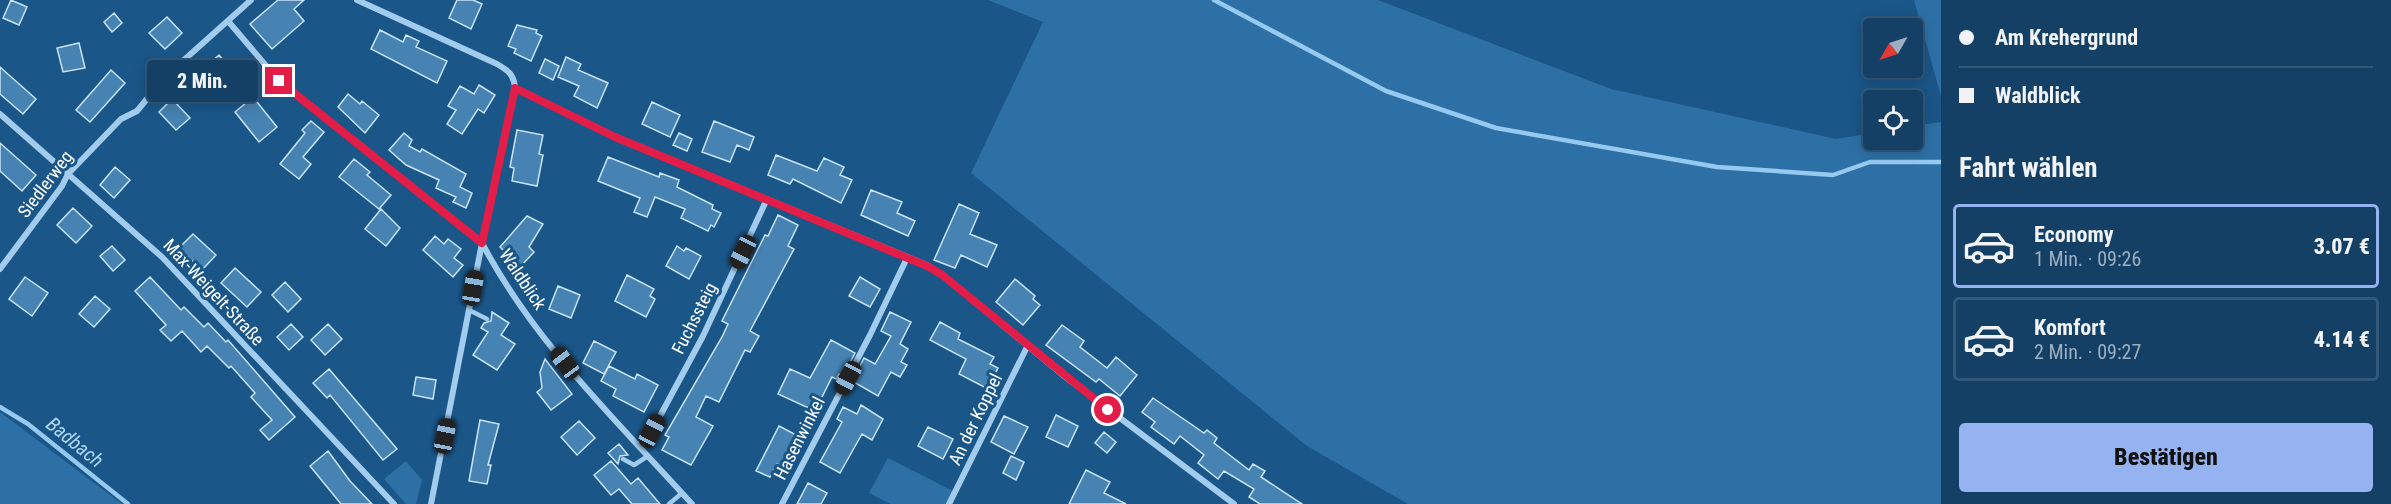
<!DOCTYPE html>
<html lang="de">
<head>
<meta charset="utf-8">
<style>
  :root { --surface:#144066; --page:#1d476c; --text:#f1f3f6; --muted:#9dafbf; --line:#33597a; --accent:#95b2f1 }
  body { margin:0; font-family:"Roboto Condensed",sans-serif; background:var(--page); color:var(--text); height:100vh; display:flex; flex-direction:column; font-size:22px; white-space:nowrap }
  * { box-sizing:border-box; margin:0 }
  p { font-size:20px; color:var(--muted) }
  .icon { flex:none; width:33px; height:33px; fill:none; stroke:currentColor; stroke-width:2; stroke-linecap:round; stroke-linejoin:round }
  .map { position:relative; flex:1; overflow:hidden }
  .drawer { display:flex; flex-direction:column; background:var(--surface); width:450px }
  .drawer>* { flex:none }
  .top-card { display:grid; align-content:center; height:132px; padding:0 18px; background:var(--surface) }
  .needle { width:39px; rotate:231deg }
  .fabs { position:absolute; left:1863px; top:18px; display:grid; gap:12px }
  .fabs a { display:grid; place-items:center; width:60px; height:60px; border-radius:6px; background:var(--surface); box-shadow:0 3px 15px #0003,0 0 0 2px var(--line); font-size:30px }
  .end { position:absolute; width:27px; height:27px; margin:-14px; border:8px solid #e11d48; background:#fff; box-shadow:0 0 0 3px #fff }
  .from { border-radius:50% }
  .bubble { position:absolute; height:42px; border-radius:6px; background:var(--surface); box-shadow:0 3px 15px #0003,0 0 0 2px var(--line); font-size:20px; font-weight:800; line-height:42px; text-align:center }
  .car { position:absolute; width:18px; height:36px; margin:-18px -9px; border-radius:8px; box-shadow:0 0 4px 2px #0007; background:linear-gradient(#222 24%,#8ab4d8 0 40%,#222 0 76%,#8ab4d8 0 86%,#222 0) }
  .top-card b { display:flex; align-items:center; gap:21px; height:57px; font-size:22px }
  .top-card b+b { border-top:2px solid var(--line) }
  .top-card i { width:15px; height:15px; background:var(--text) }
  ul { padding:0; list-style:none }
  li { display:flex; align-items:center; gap:18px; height:84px; margin:0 12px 9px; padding:0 6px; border:3px solid var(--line); border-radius:6px }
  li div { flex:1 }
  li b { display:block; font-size:22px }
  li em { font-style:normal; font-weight:800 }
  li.current { border-color:var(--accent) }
  li>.icon { width:54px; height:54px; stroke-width:1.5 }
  h2 { padding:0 18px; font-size:27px; line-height:72px }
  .cta { display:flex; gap:12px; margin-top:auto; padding:12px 18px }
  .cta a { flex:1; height:69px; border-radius:6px; background:var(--accent); color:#111; font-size:24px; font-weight:800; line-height:69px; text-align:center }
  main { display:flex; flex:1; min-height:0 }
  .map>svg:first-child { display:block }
</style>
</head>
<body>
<main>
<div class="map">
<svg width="1941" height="504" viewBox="0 0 1941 504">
  <rect width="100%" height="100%" fill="#1a5688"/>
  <path fill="#2d70a6" d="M 988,0 L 1378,0 L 1611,89 L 1836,139 L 1873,133 L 1874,140 L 1912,140 L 1913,126 L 1941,122 L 1941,504 L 1408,504 L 1307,446 L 971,173 L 1043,22 Z
    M 1914,0 L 1941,0 L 1941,96 Z
    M 0,412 L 122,504 L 0,504 Z
    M 888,458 L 955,492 L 949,504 L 891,504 L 869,493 Z
    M 406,461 L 422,480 L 416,504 L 406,504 L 384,479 Z"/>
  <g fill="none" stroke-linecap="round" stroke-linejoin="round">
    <path stroke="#95c9ef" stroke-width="4.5" d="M 1214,0 L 1386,91 L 1496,128 L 1717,167 L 1833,175 L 1870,162 L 1941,162
      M 0,407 L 28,424 L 128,504"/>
  </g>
  <path fill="#4682b2" stroke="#c8e4f9" stroke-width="1.5" d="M 11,0 L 27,7 L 19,25 L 3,18 Z
    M 278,0 L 304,0 L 294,9 L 304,21 L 272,49 L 250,24 Z
    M 457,0 L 473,0 L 482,4 L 471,29 L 449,18 Z
    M 114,13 L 122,23 L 112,32 L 104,22 Z
    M 167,17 L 182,33 L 165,49 L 149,33 Z
    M 517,25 L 537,30 L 536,33 L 542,36 L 531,61 L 514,53 L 516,49 L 508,46 Z
    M 380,30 L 403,42 L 406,35 L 419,41 L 416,47 L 447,61 L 437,83 L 371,49 Z
    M 79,43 L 85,68 L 63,72 L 57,48 Z
    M 219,55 L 228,66 L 222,72 L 228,78 L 207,98 L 190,80 Z
    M 566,57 L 581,64 L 578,70 L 608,83 L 597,108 L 574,96 L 579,86 L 558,77 Z
    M 545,59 L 559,66 L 553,80 L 539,73 Z
    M 0,67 L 36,99 L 23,114 L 0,94 Z
    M 111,70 L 125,83 L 90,122 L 76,110 Z
    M 479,85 L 495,95 L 484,113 L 478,109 L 462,134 L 447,124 L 456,110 L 448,106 L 460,86 L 474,94 Z
    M 348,94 L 360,104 L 362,101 L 379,115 L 365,133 L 338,107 Z
    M 253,97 L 277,127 L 259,142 L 235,112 Z
    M 172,99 L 190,118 L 176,130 L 159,112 Z
    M 652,102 L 680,115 L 670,137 L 642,124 Z
    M 311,121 L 324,132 L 303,157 L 311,164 L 299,179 L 280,164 L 305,133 L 302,130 Z
    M 714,121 L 754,137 L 749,150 L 737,145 L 730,162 L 702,152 Z
    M 517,130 L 543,135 L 539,154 L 543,155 L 537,186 L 512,181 L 514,168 L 510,167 Z
    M 404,133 L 412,140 L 409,146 L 420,152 L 422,149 L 466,174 L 460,187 L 472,193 L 466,208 L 453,202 L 456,197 L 436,188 L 439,180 L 406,165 L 389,150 Z
    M 679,133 L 692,139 L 687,151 L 673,145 Z
    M 0,143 L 36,175 L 22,191 L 0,171 Z
    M 776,155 L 817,171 L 824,158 L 844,167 L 840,175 L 852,180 L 841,203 L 793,179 L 790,184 L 768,175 Z
    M 608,157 L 659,177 L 660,173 L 679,180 L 677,187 L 713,205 L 712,209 L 721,213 L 714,227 L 711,225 L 708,231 L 681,218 L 685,209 L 655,197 L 647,217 L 634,212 L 640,198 L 598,181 Z
    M 354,159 L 370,172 L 367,175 L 391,195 L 379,209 L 339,177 Z
    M 115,167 L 130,180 L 114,198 L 100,185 Z
    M 871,190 L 902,202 L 897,213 L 915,221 L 908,236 L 861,215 Z
    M 959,204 L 979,213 L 970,234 L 997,245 L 987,267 L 961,255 L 955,268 L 934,260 Z
    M 73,208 L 92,226 L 76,243 L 57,225 Z
    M 381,209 L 400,228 L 386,246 L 365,229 Z
    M 778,215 L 798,225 L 788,246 L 794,249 L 750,331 L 759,336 L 750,352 L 745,350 L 719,402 L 706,396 L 696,417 L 713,426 L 691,465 L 662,450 L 669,437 L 665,435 L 722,337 L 728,324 L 722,321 L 765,235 L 768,236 Z
    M 527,216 L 543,224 L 529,247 L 534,252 L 520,267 L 500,247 Z
    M 193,234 L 216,255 L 202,270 L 179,248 Z
    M 435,236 L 444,244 L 448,239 L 461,249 L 454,258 L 463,265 L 453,277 L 423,250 Z
    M 112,246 L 125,260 L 113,271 L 100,256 Z
    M 677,246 L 684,251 L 686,248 L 701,256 L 689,279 L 666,266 Z
    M 235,268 L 261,292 L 247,307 L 221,283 Z
    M 627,275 L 654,289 L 650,296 L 655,299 L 646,317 L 615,301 Z
    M 25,277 L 48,293 L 32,316 L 9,299 Z
    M 150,277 L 181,310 L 184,307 L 204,327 L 208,323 L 226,342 L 228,340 L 295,417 L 269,440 L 260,430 L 272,420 L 251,397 L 255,393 L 231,366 L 229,368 L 207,346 L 201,352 L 182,331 L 171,341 L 160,330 L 166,325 L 135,291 Z
    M 860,277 L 880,289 L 870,307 L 849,296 Z
    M 1015,279 L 1035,296 L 1033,299 L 1040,305 L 1023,325 L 996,302 Z
    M 285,282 L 301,299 L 288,312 L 272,295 Z
    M 558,286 L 580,295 L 571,318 L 549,309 Z
    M 95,296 L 110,309 L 94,327 L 79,314 Z
    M 492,312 L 509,323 L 501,335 L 515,344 L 497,370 L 473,355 L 488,332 L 481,328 L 484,323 L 491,321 Z
    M 890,312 L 911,322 L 900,344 L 908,349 L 901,362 L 907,365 L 900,377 L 891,372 L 878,396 L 852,381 L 864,358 L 875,364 L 891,336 L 881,331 Z
    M 940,322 L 960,333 L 958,339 L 994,357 L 990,364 L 998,368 L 988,389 L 959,374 L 966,359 L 930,340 Z
    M 291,324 L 303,337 L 289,350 L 277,337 Z
    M 328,324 L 342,339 L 325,355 L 311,340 Z
    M 1062,325 L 1084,341 L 1080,347 L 1107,368 L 1116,357 L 1137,375 L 1120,396 L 1099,379 L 1096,382 L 1046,345 Z
    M 831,340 L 855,353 L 843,376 L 839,374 L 836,379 L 832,377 L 815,411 L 778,394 L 790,369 L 810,378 Z
    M 594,341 L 616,352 L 604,374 L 583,363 Z
    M 545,359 L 572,394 L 551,410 L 537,392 L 542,388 L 540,372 Z
    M 609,366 L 635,379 L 637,374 L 658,385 L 644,412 L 613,396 L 616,389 L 601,381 Z
    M 329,369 L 397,449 L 383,460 L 330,395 L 327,398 L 313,383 Z
    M 416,377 L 436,380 L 433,399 L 413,395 Z
    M 1153,398 L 1204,433 L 1207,430 L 1217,438 L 1214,443 L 1249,470 L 1253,464 L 1265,471 L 1261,477 L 1302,504 L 1260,504 L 1249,497 L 1254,489 L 1224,471 L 1218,479 L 1198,463 L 1204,455 L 1180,436 L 1174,444 L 1151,427 L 1155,422 L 1142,412 Z
    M 861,405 L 883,419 L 872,440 L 862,434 L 840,473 L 820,462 L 842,422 L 837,419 L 843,407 L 857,414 Z
    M 1056,415 L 1078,426 L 1068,447 L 1046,437 Z
    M 1004,416 L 1028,427 L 1014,454 L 991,442 Z
    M 480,420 L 499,424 L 488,465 L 491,465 L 487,484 L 469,481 Z
    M 579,421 L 595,438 L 577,455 L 561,437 Z
    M 779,426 L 802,438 L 787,469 L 777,464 L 770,477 L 756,471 Z
    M 928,427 L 953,439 L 943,459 L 918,446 Z
    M 1104,432 L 1116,442 L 1107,453 L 1095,443 Z
    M 619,444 L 628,455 L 620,456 L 618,464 L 608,453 Z
    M 328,451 L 350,481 L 372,504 L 341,504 L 310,466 Z
    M 1011,456 L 1024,462 L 1016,480 L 1003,473 Z
    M 611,461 L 631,484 L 638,478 L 660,504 L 632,504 L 619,489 L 611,495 L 594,475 Z
    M 1086,470 L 1110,482 L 1104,493 L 1126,504 L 1069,504 Z
    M 808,483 L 827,493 L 821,504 L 797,504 Z"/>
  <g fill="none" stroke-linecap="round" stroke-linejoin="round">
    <path stroke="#a2cced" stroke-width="4.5" d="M 469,310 L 487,319
      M 623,459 L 634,465 L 648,456
      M 669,504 L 682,493"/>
    <path stroke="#a2cced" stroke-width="6" d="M 357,0 L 497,64 C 509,71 514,75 515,88 L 482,243 L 431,504
      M 228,21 L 279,81 L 482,243 C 534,342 617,421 692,504
      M 515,88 L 615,137 L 927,265 L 941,274 L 1063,375 L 1234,504
      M 0,114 L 162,257 L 394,504
      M 0,269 L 62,186 L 68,174 L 121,119 L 137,111 L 165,77 L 251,0
      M 639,445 L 652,431 L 703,336 L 767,199
      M 782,504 L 870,335 L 907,258
      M 949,504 L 1027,347"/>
  </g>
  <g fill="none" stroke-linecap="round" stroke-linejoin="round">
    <path stroke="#e11d48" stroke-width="8" d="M 279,81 L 482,243 L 515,88 L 615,137 L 927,266 L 941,274 L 1108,410"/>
  </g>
  <g text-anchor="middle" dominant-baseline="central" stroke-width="6" stroke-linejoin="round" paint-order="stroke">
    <g font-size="18" fill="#fff" stroke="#1a5688">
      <text transform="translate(45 184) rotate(-53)">Siedlerweg</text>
      <text transform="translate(523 279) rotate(56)">Waldblick</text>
      <text transform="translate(214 292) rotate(47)">Max-Weigelt-Straße</text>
      <text transform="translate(694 318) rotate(-63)">Fuchssteig</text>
      <text transform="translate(975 419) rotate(-64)">An der Koppel</text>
      <text transform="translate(799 438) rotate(-63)">Hasenwinkel</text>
    </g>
    <g font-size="20" font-style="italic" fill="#aed6f4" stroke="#1a5688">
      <text transform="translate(75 442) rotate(39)">Badbach</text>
    </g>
  </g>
</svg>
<div class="fabs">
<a><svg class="needle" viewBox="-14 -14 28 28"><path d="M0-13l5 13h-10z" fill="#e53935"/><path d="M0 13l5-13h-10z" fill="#9dafbf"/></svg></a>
<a><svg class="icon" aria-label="locate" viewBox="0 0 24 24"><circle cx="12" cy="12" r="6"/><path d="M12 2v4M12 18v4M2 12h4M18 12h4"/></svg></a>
</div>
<i class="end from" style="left:1108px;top:410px"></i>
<i class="end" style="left:279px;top:81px"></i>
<div class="bubble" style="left:147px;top:60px;width:111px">2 Min.</div>
<i class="car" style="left:743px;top:252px;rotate:206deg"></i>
<i class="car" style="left:473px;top:288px;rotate:10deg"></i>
<i class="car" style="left:565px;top:363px;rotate:323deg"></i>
<i class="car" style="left:848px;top:378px;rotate:208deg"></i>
<i class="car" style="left:652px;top:431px;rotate:28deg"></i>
<i class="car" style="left:445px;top:436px;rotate:11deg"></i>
</div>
<section class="drawer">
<div class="top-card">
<b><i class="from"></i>Am Krehergrund</b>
<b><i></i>Waldblick</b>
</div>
<h2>Fahrt wählen</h2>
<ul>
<li class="current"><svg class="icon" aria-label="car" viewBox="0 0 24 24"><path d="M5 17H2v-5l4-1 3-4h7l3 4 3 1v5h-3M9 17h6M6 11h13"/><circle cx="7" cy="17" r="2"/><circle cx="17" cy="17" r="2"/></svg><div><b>Economy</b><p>1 Min. · 09:26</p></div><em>3.07 €</em></li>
<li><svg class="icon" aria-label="car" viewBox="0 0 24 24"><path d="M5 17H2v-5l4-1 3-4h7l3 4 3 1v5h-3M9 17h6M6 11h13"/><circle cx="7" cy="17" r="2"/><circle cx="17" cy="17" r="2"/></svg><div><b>Komfort</b><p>2 Min. · 09:27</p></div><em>4.14 €</em></li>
</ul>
<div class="cta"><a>Bestätigen</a></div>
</section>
</main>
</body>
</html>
